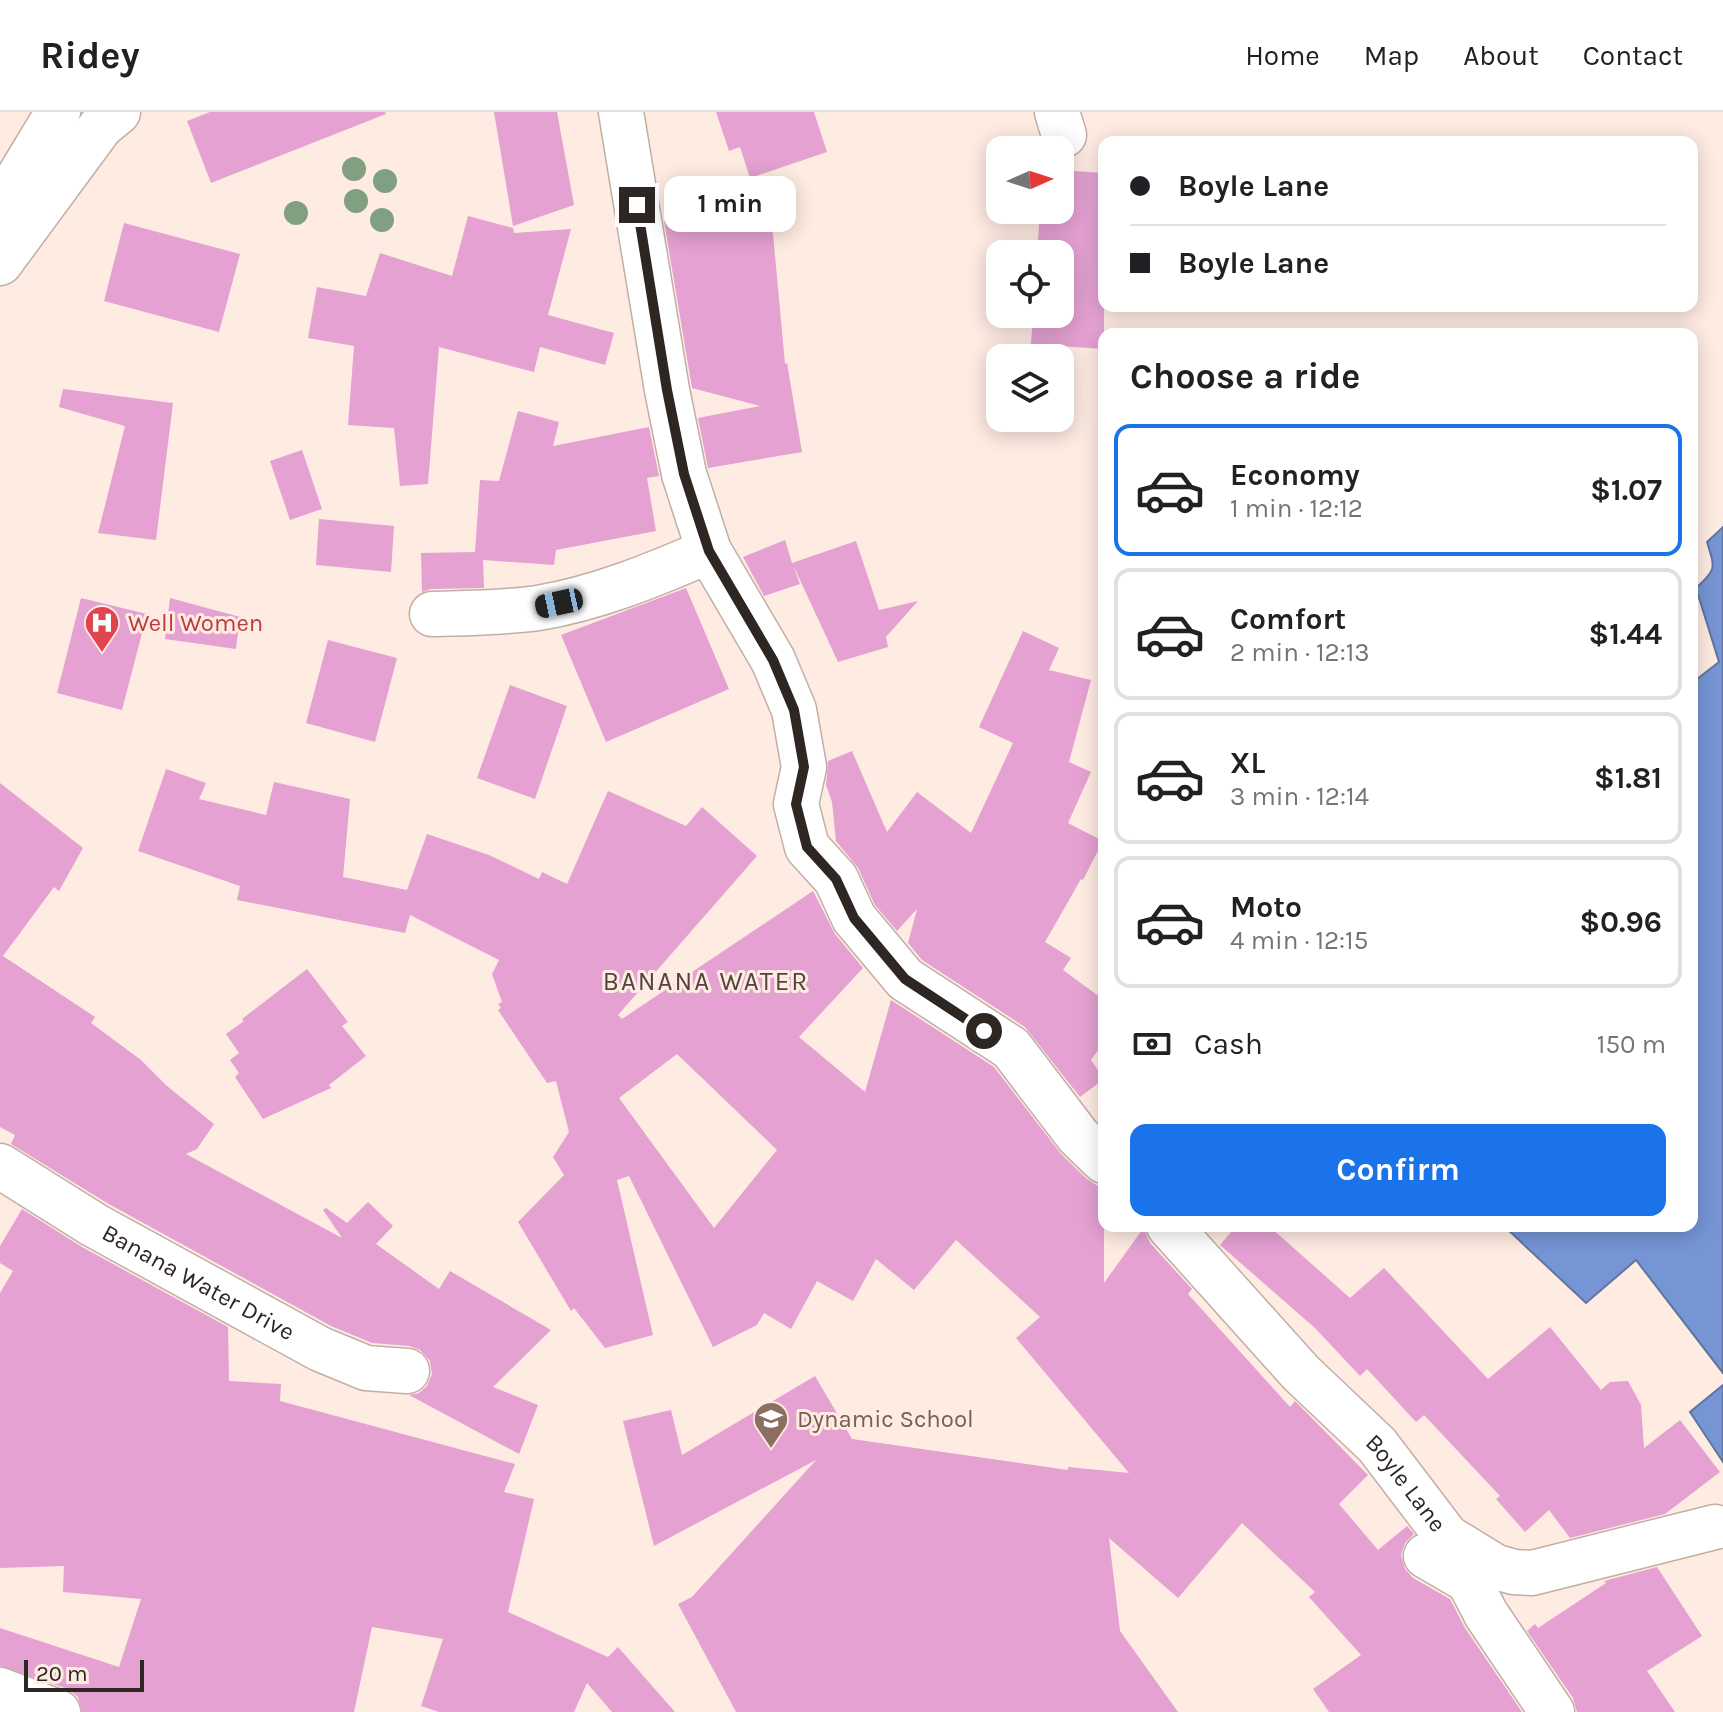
<!DOCTYPE html>
<html lang="en">
<head>
<meta charset="utf-8">
<style>
  :root { --surface:#fff; --page:#f2f2f2; --text:#202124; --muted:#757577; --line:#e0e0e0; --accent:#1a73e8 }
  body { margin:0; font-family:Karla,sans-serif; background:var(--page); color:var(--text); height:100vh; display:flex; flex-direction:column; font-size:30px; white-space:nowrap }
  * { box-sizing:border-box; margin:0 }
  p { font-size:26px; color:var(--muted) }
  .icon { flex:none; width:44px; height:44px; fill:none; stroke:currentColor; stroke-width:2; stroke-linecap:round; stroke-linejoin:round }
  .map { position:relative; flex:1; overflow:hidden }
  .details { position:absolute; left:1098px; top:216px; width:600px; height:904px; display:flex; flex-direction:column; background:var(--surface); border-radius:16px; box-shadow:0 4px 20px #0003 }
  .details>* { flex:none }
  .hud { position:absolute; left:1098px; top:24px; width:600px; height:176px; border-radius:16px; box-shadow:0 4px 20px #0003; display:grid; align-content:center; height:176px; padding:0 32px; background:var(--surface) }
  .needle { width:52px; rotate:87deg }
  .controls { position:absolute; left:986px; top:24px; display:grid; gap:16px }
  .controls a { display:grid; place-items:center; width:88px; height:88px; border-radius:16px; background:var(--surface); box-shadow:0 4px 20px #0003; font-size:40px }
  .scale { position:absolute; left:24px; bottom:20px; width:120px; box-sizing:border-box; padding-left:8px; border:4px solid #2d2622; border-top:0; font-size:22px; line-height:28px; white-space:nowrap; color:#2d2622; -webkit-text-stroke:6px #feebe2; paint-order:stroke }
  .end { position:absolute; width:36px; height:36px; margin:-18px; border:10px solid #2d2622; background:#fff; box-shadow:0 0 0 4px #fff }
  .from { border-radius:50% }
  .bubble { position:absolute; height:56px; border-radius:16px; background:var(--surface); box-shadow:0 4px 20px #0003; font-size:26px; font-weight:700; line-height:56px; text-align:center }
  .car { position:absolute; width:24px; height:48px; margin:-24px -12px; border-radius:10px; box-shadow:0 0 6px 2px #0007; background:linear-gradient(#222 24%,#8ab4d8 0 40%,#222 0 76%,#8ab4d8 0 86%,#222 0) }
  .hud b { display:flex; align-items:center; gap:28px; height:76px; font-size:30px }
  .hud b+b { border-top:2px solid var(--line) }
  .hud i { width:20px; height:20px; background:var(--text) }
  ul { padding:0; list-style:none }
  li { display:flex; align-items:center; gap:24px; height:132px; margin:0 16px 12px; padding:0 16px; border:4px solid var(--line); border-radius:16px }
  li div { flex:1 }
  li b { display:block; font-size:30px }
  li em { font-style:normal; font-weight:700 }
  li.selected { border-color:var(--accent) }
  li>.icon { width:72px; height:72px; stroke-width:1.5 }
  h2 { padding:0 32px; font-size:36px; line-height:96px }
  .pay { display:flex; align-items:center; gap:20px; height:88px; padding:0 32px; font-size:30px }
  .pay p { margin-inline-start:auto }
  .primary-button { display:flex; gap:16px; margin-top:auto; padding:16px 32px }
  .primary-button a { flex:1; height:92px; border-radius:16px; background:var(--accent); color:#fff; font-size:32px; font-weight:700; line-height:92px; text-align:center }
  header { display:flex; align-items:center; gap:48px; box-sizing:border-box; height:112px; padding:0 40px; background:var(--surface); border-bottom:2px solid var(--line) }
  header strong { font-size:38px }
  nav { display:flex; gap:44px; margin-inline-start:auto; font-size:28px }
  .map>svg:first-child { display:block }
</style>
</head>
<body>
<header>
<strong>Ridey</strong>
<nav><a>Home</a><a>Map</a><a>About</a><a>Contact</a></nav>
</header>
<div class="map">
<svg width="1723" height="1600" viewBox="0 0 1723 1600">
  <rect width="100%" height="100%" fill="#feebe2"/>
  <path fill="#7695d5" stroke="#60749f" stroke-width="2" d="M 1723,415 L 1723,1261 L 1636,1148 L 1586,1191 L 1504,1114 L 1692,1114 L 1692,603 L 1697,599 L 1692,590 L 1692,571 L 1719,550 L 1696,476 C 1717,457 1715,456 1707,430 Z
    M 1723,1273 L 1723,1350 L 1690,1300 Z"/>
  <path fill="#e4a1d2" fill-rule="evenodd" d="M 210,0 L 385,0 L 386,2 L 211,71 L 187,9 Z
    M 494,0 L 557,0 L 574,93 L 513,114 Z
    M 716,0 L 814,0 L 827,40 L 750,66 L 740,35 L 729,39 Z
    M 1060,58 L 1104,61 L 1104,237 L 1031,232 L 1033,202 L 1060,202 L 1060,142 L 1037,142 L 1040,98 L 1060,98 Z
    M 771,100 L 785,252 L 787,251 L 802,340 L 708,356 L 698,306 L 760,294 L 692,276 L 664,109 Z
    M 468,104 L 513,116 L 514,121 L 571,117 L 548,203 L 614,221 L 605,253 L 540,235 L 534,260 L 439,235 L 428,372 L 400,374 L 394,316 L 348,313 L 354,234 L 308,226 L 317,175 L 366,184 L 380,141 L 452,164 Z
    M 124,111 L 240,142 L 219,220 L 104,189 Z
    M 63,277 L 173,291 L 156,428 L 98,421 L 125,314 L 59,295 Z
    M 518,299 L 559,310 L 553,334 L 649,315 L 659,364 L 647,366 L 656,419 L 556,438 L 554,453 L 483,448 L 484,476 L 431,477 L 422,480 L 421,441 L 475,440 L 480,368 L 499,369 Z
    M 302,338 L 322,397 L 290,408 L 270,349 Z
    M 319,407 L 394,414 L 391,460 L 316,453 Z
    M 785,428 L 792,451 L 856,429 L 879,498 L 918,489 L 886,525 L 888,535 L 838,550 L 793,453 L 800,472 L 764,484 L 743,445 Z
    M 686,476 L 729,577 L 606,630 L 561,523 Z
    M 81,486 L 147,502 L 122,598 L 57,581 Z
    M 170,486 L 240,505 L 236,537 L 165,527 Z
    M 1023,519 L 1059,536 L 1049,558 L 1091,568 L 1069,650 L 1091,660 L 1068,711 L 1103,729 L 1083,768 L 1081,767 L 1045,830 L 1071,846 L 1063,858 L 1104,888 L 1104,930 L 1091,948 L 1104,967 L 1080,985 L 1025,915 L 922,848 L 908,831 L 917,797 L 897,819 L 875,793 L 858,756 L 836,729 L 832,690 L 826,673 L 828,649 L 852,639 L 887,720 L 917,680 L 971,721 L 1013,631 L 979,615 Z
    M 328,528 L 397,546 L 375,630 L 306,611 Z
    M 510,573 L 567,594 L 535,687 L 477,666 Z
    M 166,657 L 206,671 L 199,687 L 266,703 L 274,670 L 350,687 L 343,765 L 407,778 L 427,722 L 489,743 L 539,767 L 542,760 L 567,772 L 608,679 L 686,714 L 702,695 L 757,744 L 618,903 L 622,907 L 813,779 L 835,822 L 863,856 L 799,925 L 865,980 L 891,888 L 994,955 L 1061,1042 L 1087,1067 L 1104,1078 L 1104,1171 L 1142,1118 L 1145,1119 L 1150,1131 L 1192,1177 L 1188,1182 L 1290,1295 L 1295,1289 L 1368,1363 L 1339,1392 L 1378,1438 L 1407,1414 L 1414,1422 L 1405,1431 L 1401,1443 L 1405,1457 L 1413,1466 L 1450,1487 L 1465,1516 L 1522,1600 L 1329,1600 L 1313,1577 L 1361,1543 L 1309,1485 L 1315,1480 L 1242,1411 L 1178,1486 L 1109,1426 L 1120,1519 L 1178,1600 L 736,1600 L 678,1492 L 692,1485 L 816,1348 L 654,1434 L 623,1309 L 671,1298 L 682,1343 L 815,1264 L 852,1327 L 1068,1358 L 1068,1355 L 1129,1361 L 1016,1226 L 1040,1205 L 956,1128 L 914,1178 L 876,1147 L 853,1189 L 817,1169 L 791,1217 L 764,1201 L 757,1213 L 713,1235 L 629,1064 L 617,1068 L 653,1223 L 605,1236 L 574,1196 L 571,1199 L 518,1110 L 564,1063 L 553,1045 L 569,1020 L 556,969 L 547,971 L 498,898 L 501,896 L 498,892 L 502,890 L 492,862 L 499,848 L 410,803 L 405,821 L 237,788 L 240,774 L 138,739 ZM 677,942 L 777,1038 L 714,1116 L 619,986 Z
    M 0,671 L 83,736 L 59,779 L 54,775 L 3,844 L 95,905 L 91,911 L 141,948 L 167,974 L 214,1012 L 197,1037 L 186,1042 L 342,1126 L 323,1098 L 326,1096 L 347,1111 L 368,1090 L 393,1114 L 376,1132 L 439,1177 L 450,1159 L 551,1218 L 493,1275 L 538,1293 L 519,1342 L 409,1283 L 419,1281 L 427,1274 L 432,1262 L 430,1249 L 420,1238 L 409,1234 L 372,1231 L 331,1214 L 107,1091 L 11,1032 L 15,1023 L 0,1015 Z
    M 307,857 L 348,910 L 342,914 L 366,944 L 329,973 L 331,976 L 263,1007 L 235,965 L 239,961 L 230,948 L 239,941 L 226,922 L 244,909 L 242,907 Z
    M 22,1097 L 82,1135 L 228,1215 L 229,1269 L 281,1272 L 280,1289 L 515,1352 L 504,1380 L 534,1387 L 508,1500 L 608,1545 L 618,1535 L 675,1600 L 612,1600 L 587,1571 L 574,1600 L 439,1600 L 421,1594 L 443,1527 L 372,1515 L 354,1600 L 82,1600 L 78,1585 L 68,1577 L 0,1554 L 0,1516 L 119,1555 L 141,1487 L 63,1480 L 64,1454 L 0,1456 L 0,1181 L 13,1159 L 0,1151 L 0,1134 Z
    M 1236,1114 L 1269,1114 L 1350,1186 L 1384,1156 L 1488,1267 L 1550,1215 L 1601,1278 L 1610,1270 L 1628,1269 L 1641,1293 L 1644,1336 L 1680,1308 L 1720,1360 L 1665,1402 L 1570,1426 L 1549,1398 L 1525,1420 L 1496,1387 L 1500,1384 L 1424,1303 L 1416,1310 L 1367,1257 L 1360,1264 L 1315,1216 L 1220,1133 Z
    M 1657,1455 L 1702,1524 L 1647,1559 L 1675,1600 L 1577,1600 L 1573,1586 L 1527,1519 L 1535,1512 L 1538,1516 L 1606,1471 L 1604,1469 Z"/>
  <g fill="none" stroke-linecap="round" stroke-linejoin="round">
    <defs>
      <g id="minor">
        <path d="M 621,0 L 667,278 L 684,362 L 709,439 L 773,548 L 794,598 L 804,655 L 796,692 L 807,735 L 836,767 L 854,806 L 905,867 L 1011,936 L 1078,1024 L 1104,1049"/>
        <path d="M 1057,0 L 1064,23"/>
        <path d="M 0,151 L 101,14 L 118,0"/>
        <path d="M 432,502 C 467,501 503,501 538,496 C 598,486 653,463 709,439"/>
        <path id="s1" d="M 0,1054 L 94,1113 L 320,1237 L 366,1256 L 407,1259"/>
        <path id="s2" d="M 1169,1114 L 1301,1261 L 1377,1333 L 1447,1425 L 1496,1455 L 1514,1460 L 1532,1461 L 1715,1415"/>
        <path d="M 1426,1444 L 1469,1469 L 1486,1502 L 1552,1600"/>
        <path d="M 0,1578 L 58,1600"/>
      </g>
      <path id="major" d="M 0,96 L 58,0"/>
    </defs>
    <use href="#minor" stroke="#c1afa6" stroke-width="47"/>
    <use href="#major" stroke="#c1afa6" stroke-width="47"/>
    <use href="#minor" stroke="#fff" stroke-width="44"/>
    <use href="#major" stroke="#fff" stroke-width="44"/>
  </g>
  <g fill="#80a081">
    <circle cx="354" cy="57" r="12"/>
    <circle cx="385" cy="69" r="12"/>
    <circle cx="356" cy="89" r="12"/>
    <circle cx="296" cy="101" r="12"/>
    <circle cx="382" cy="108" r="12"/>
  </g>
  <g fill="none" stroke-linecap="round" stroke-linejoin="round">
    <path stroke="#2d2622" stroke-width="10" d="M 637,93 L 667,278 L 684,362 L 709,439 L 773,548 L 794,598 L 804,655 L 796,692 L 807,735 L 836,767 L 854,806 L 905,867 L 984,919"/>
  </g>
  <defs>
    <symbol id="hospital-pin" viewBox="-11 -11 22 30"><path d="M0 17L-7.5 6A9.5 9.5 0 1 1 7.5 6Z" fill="#e0444e" stroke="#feebe2"/><path d="M-5-5h3v3.5h4V-5h3V5h-3V1.5h-4V5h-3Z" fill="#fff"/></symbol>
    <symbol id="school-pin" viewBox="-11 -11 22 30"><path d="M0 17L-7.5 6A9.5 9.5 0 1 1 7.5 6Z" fill="#8d6e63" stroke="#feebe2"/><path d="M0-5L7-2L0 1L-7-2ZM-4 1L0 2.5L4 1V4Q0 6-4 4Z" fill="#fff"/></symbol>
  </defs>
  <g fill-rule="evenodd">
    <use href="#hospital-pin" x="82" y="491" width="40" height="54"/>
    <use href="#school-pin" x="751" y="1287" width="40" height="54"/>
  </g>
  <g text-anchor="middle" dominant-baseline="central" stroke-width="6" stroke-linejoin="round" paint-order="stroke">
    <g font-size="24" fill="#be3a42" stroke="#feebe2" text-anchor="start">
      <text x="128" y="511">Well Women</text>
    </g>
    <g font-size="24" fill="#2d2622" stroke="#feebe2">
      <text stroke="none"><textPath href="#s1" startOffset="230">Banana Water Drive</textPath></text>
      <text stroke="none"><textPath href="#s2" startOffset="350">Boyle Lane</textPath></text>
    </g>
    <g font-size="24" fill="#785e54" stroke="#feebe2" text-anchor="start">
      <text x="797" y="1307">Dynamic School</text>
    </g>
    <g font-size="26" letter-spacing="2" fill="#53443d" stroke="#feebe2">
      <text x="706" y="869">BANANA WATER</text>
    </g>
  </g>
</svg>
<div class="controls">
<a><svg class="needle" viewBox="-14 -14 28 28"><path d="M0-13l5 13h-10z" fill="#e53935"/><path d="M0 13l5-13h-10z" fill="#757577"/></svg></a>
<a><svg class="icon" aria-label="locate" viewBox="0 0 24 24"><circle cx="12" cy="12" r="6"/><path d="M12 2v4M12 18v4M2 12h4M18 12h4"/></svg></a>
<a><svg class="icon" aria-label="layers" viewBox="0 0 24 24"><path d="M12 4l9 5-9 5-9-5zM3 14l9 5 9-5"/></svg></a>
</div>
<div class="scale">20 m</div>
<i class="end from" style="left:984px;top:919px"></i>
<i class="end" style="left:637px;top:93px"></i>
<div class="bubble" style="left:664px;top:64px;width:132px">1 min</div>
<i class="car" style="left:559px;top:491px;rotate:258deg"></i>
<div class="hud">
<b><i class="from"></i>Boyle Lane</b>
<b><i></i>Boyle Lane</b>
</div>
<section class="details">
<h2>Choose a ride</h2>
<ul>
<li class="selected"><svg class="icon" aria-label="car" viewBox="0 0 24 24"><path d="M5 17H2v-5l4-1 3-4h7l3 4 3 1v5h-3M9 17h6M6 11h13"/><circle cx="7" cy="17" r="2"/><circle cx="17" cy="17" r="2"/></svg><div><b>Economy</b><p>1 min · 12:12</p></div><em>$1.07</em></li>
<li><svg class="icon" aria-label="car" viewBox="0 0 24 24"><path d="M5 17H2v-5l4-1 3-4h7l3 4 3 1v5h-3M9 17h6M6 11h13"/><circle cx="7" cy="17" r="2"/><circle cx="17" cy="17" r="2"/></svg><div><b>Comfort</b><p>2 min · 12:13</p></div><em>$1.44</em></li>
<li><svg class="icon" aria-label="car" viewBox="0 0 24 24"><path d="M5 17H2v-5l4-1 3-4h7l3 4 3 1v5h-3M9 17h6M6 11h13"/><circle cx="7" cy="17" r="2"/><circle cx="17" cy="17" r="2"/></svg><div><b>XL</b><p>3 min · 12:14</p></div><em>$1.81</em></li>
<li><svg class="icon" aria-label="car" viewBox="0 0 24 24"><path d="M5 17H2v-5l4-1 3-4h7l3 4 3 1v5h-3M9 17h6M6 11h13"/><circle cx="7" cy="17" r="2"/><circle cx="17" cy="17" r="2"/></svg><div><b>Moto</b><p>4 min · 12:15</p></div><em>$0.96</em></li>
</ul>
<div class="pay"><svg class="icon" aria-label="cash" viewBox="0 0 24 24"><path d="M3 7h18v10H3z"/><circle cx="12" cy="12" r="2"/></svg>Cash<p>150 m</p></div>
<div class="primary-button"><a>Confirm</a></div>
</section>
</div>
</body>
</html>
